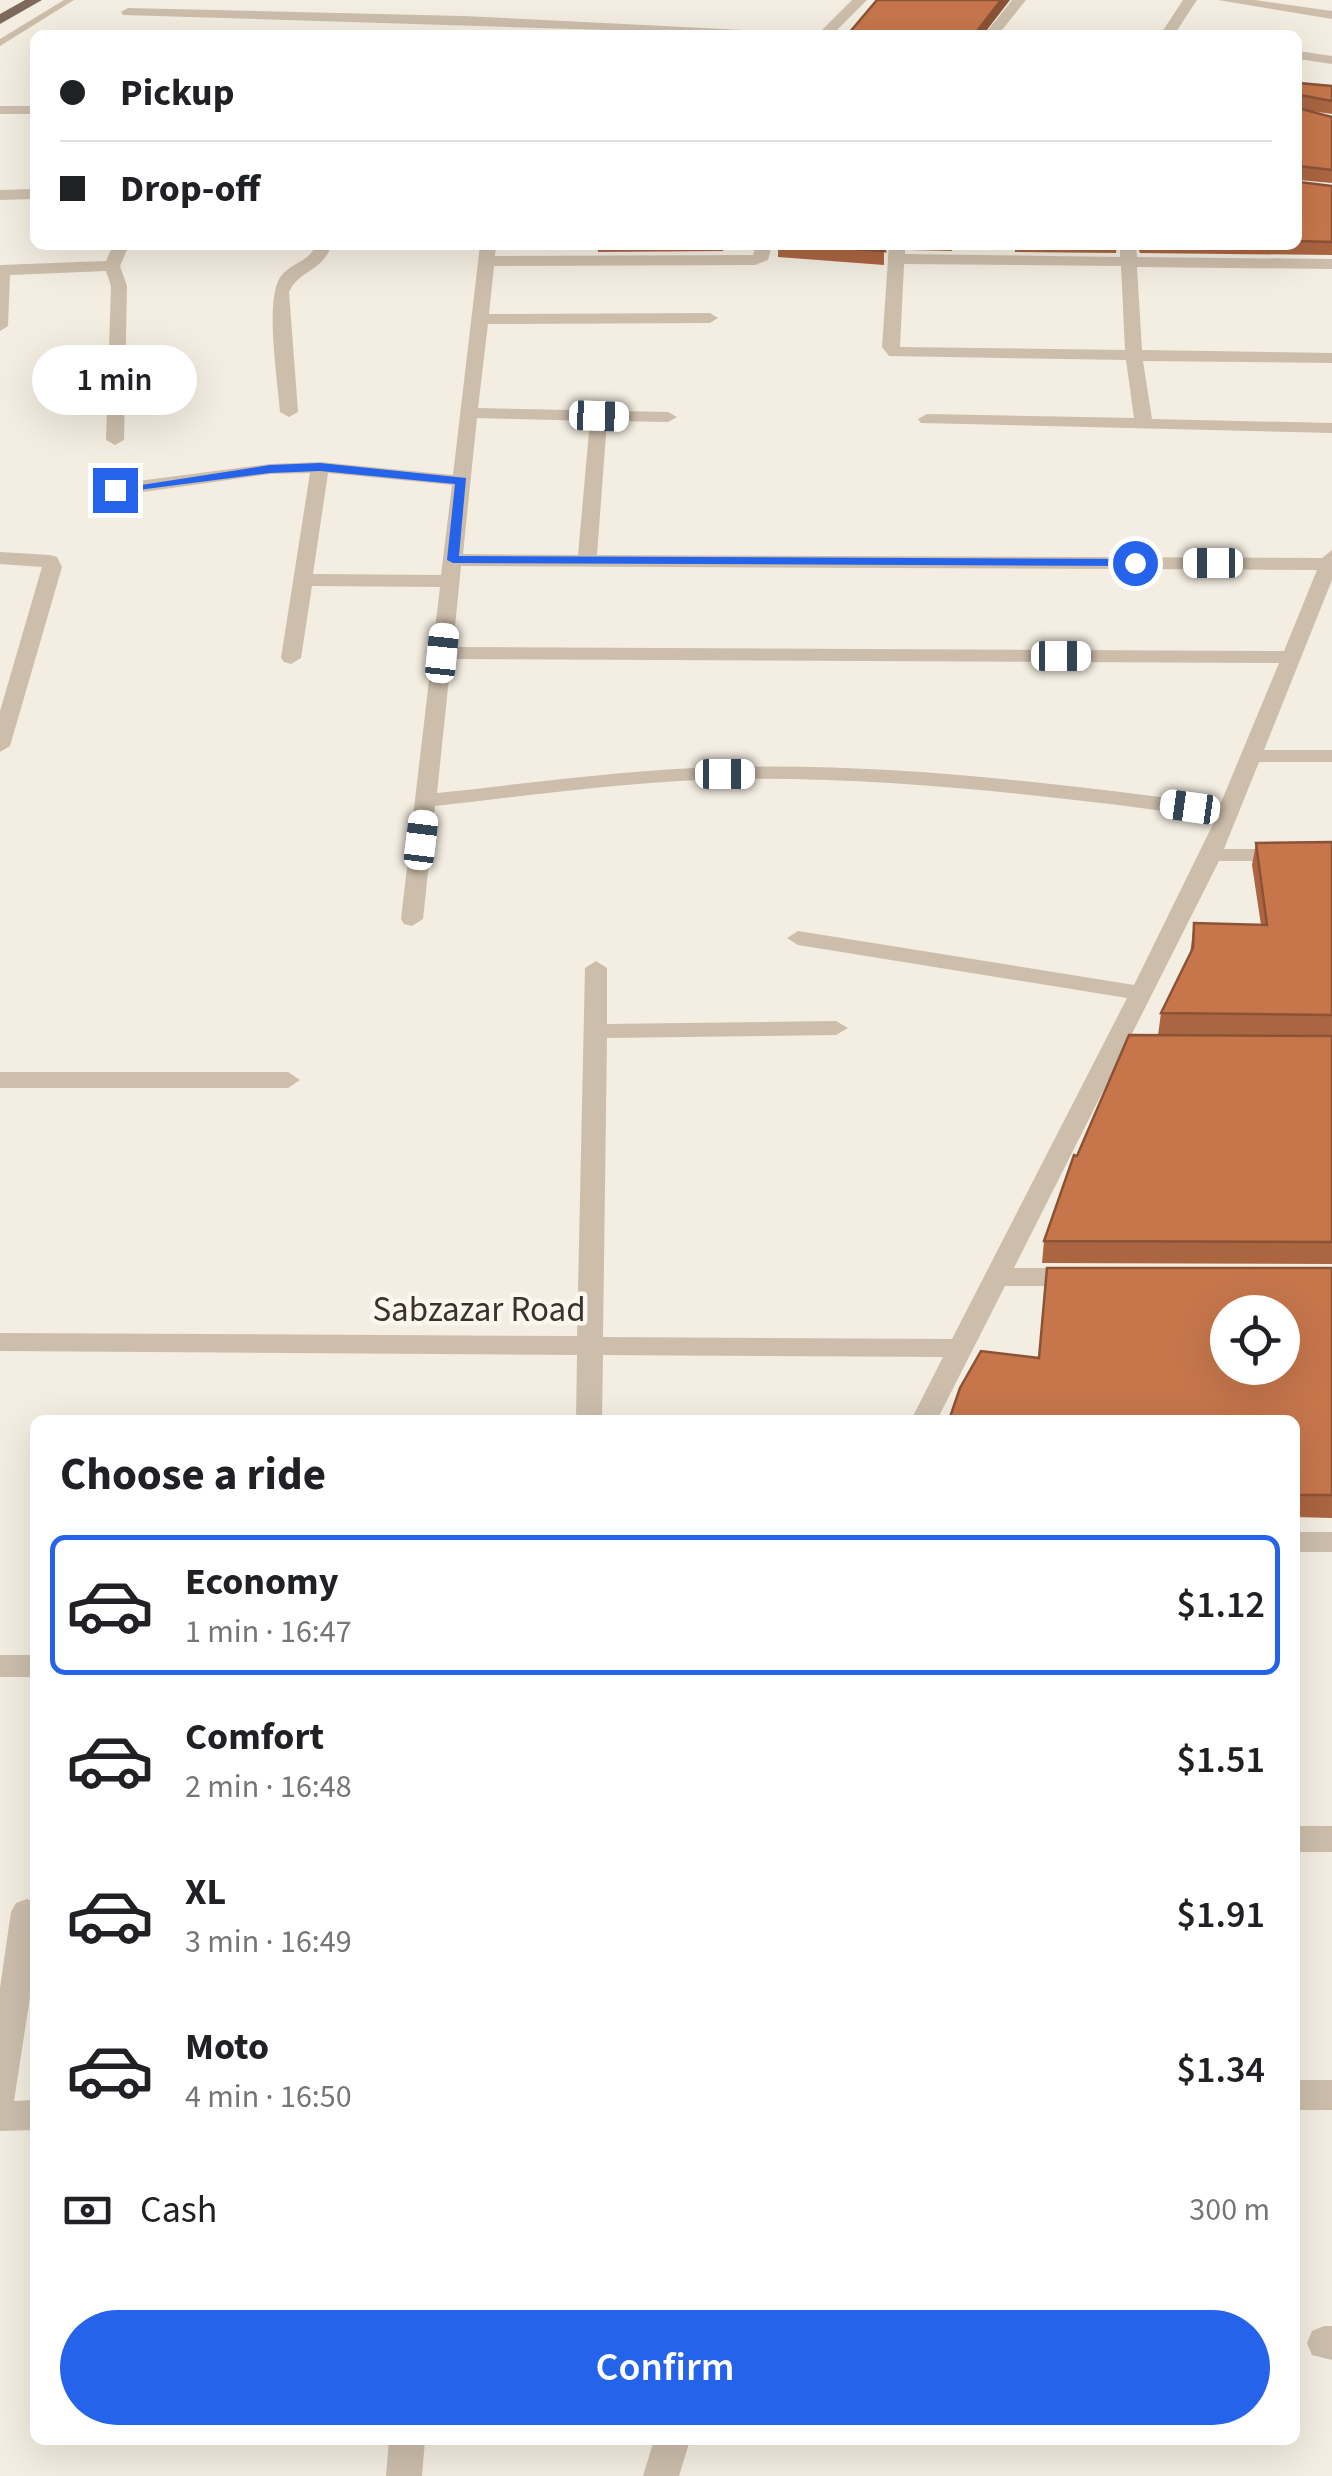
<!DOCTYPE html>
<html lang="en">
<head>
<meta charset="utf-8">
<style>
  :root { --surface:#fff; --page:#f2f2f2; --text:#202124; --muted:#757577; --line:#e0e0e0; --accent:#2563eb }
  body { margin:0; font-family:"Source Sans 3",sans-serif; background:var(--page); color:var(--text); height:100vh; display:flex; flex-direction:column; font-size:38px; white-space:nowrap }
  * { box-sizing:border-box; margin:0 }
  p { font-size:32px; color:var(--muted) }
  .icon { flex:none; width:55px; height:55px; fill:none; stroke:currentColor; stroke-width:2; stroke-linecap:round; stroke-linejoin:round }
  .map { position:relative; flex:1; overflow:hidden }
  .details { position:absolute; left:30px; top:1415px; width:1270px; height:1030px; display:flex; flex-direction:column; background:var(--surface); border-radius:15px; box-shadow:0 10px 40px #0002 }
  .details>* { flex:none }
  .guide { position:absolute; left:30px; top:30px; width:1272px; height:220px; border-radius:15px; box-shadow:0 10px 40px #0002; display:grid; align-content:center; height:220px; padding:0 30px; background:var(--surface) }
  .tools { position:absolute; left:1210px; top:1295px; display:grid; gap:20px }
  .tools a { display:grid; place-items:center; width:90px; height:90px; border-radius:50%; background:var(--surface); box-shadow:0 10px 40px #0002; font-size:50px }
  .end { position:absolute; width:45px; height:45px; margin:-22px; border:12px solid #2563eb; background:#fff; box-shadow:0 0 0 5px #fff }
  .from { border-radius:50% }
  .bubble { position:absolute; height:70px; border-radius:35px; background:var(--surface); box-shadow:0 10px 40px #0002; font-size:32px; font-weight:600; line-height:70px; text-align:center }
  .car { position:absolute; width:30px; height:60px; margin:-30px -15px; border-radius:12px; box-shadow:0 0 8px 2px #0007; background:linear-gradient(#fff 24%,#345 0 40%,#fff 0 76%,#345 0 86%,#fff 0) }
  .guide b { display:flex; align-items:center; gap:35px; height:95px; font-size:38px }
  .guide b+b { border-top:2px solid var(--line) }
  .guide i { width:25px; height:25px; background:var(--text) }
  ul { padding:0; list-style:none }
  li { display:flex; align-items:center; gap:30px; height:140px; margin:0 20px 15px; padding:0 10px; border:5px solid transparent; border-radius:15px }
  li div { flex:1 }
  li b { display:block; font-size:38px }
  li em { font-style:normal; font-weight:600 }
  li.selected { border-color:var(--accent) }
  li>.icon { width:90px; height:90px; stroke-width:1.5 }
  h2 { padding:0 30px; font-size:45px; line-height:120px }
  .pay { display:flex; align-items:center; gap:25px; height:110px; padding:0 30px; font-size:38px }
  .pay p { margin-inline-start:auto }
  .cta { display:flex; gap:20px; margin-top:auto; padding:20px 30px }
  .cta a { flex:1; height:115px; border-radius:60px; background:var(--accent); color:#fff; font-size:40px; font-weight:600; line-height:115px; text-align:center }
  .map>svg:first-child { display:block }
</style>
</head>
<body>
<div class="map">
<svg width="1332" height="2476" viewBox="0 0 1332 2476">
  <rect width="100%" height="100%" fill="#f4ede1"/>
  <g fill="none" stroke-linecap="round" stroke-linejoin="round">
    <path fill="#cdbeac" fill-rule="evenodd" d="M 64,0 L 74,0 L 0,46 L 0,39 Z"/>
    <path fill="#cdbeac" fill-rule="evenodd" d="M 852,0 L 867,0 L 832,35 L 817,35 Z
      M 1012,0 L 1026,0 L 998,35 L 984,35 Z
      M 1183,0 L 1197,0 L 1174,35 L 1160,35 Z
      M 1218,0 L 1255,0 L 1332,11 L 1332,19 Z
      M 128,8 L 463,16 L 764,31 L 771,35 L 123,15 L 121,12 Z
      M 1298,51 L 1332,56 L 1332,64 L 1298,59 Z
      M 0,106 L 35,106 L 35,114 L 0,114 Z
      M 35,189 L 35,199 L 0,200 L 0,190 Z
      M 113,245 L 129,245 L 120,266 L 127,286 L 124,440 L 115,445 L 106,440 L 111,286 L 106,271 L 10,275 L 8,326 L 0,331 L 0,265 L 106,261 Z
      M 316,245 L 332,245 C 320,274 301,268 289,292 L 298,412 L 289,417 L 280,412 C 278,382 264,298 281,276 C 292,262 308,263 316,245 Z
      M 480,245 L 496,245 L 495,256 L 753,255 L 756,245 L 772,245 L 768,260 L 755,265 L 494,266 L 489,314 L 710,313 L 718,318 L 710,323 L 488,324 L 478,408 L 668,412 L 677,417 L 668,422 L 607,421 L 597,555 L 1322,558 L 1332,550 L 1332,580 L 1264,750 L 1332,750 L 1332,762 L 1259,762 L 1224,849 L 1332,849 L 1332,861 L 1219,861 L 1014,1268 L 1077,1268 L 1090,1277 L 1077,1286 L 1005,1286 L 937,1420 L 911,1420 L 943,1357 L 603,1355 L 602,1420 L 576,1420 L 577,1355 L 0,1351 L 0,1333 L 577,1336 L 585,968 L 596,961 L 607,968 L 607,1024 L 836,1021 L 848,1028 L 836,1035 L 607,1038 L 603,1337 L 952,1339 L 1127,998 L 798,945 L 787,938 L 798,931 L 1134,985 L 1216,818 C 1055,796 893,777 731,779 C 632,781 533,795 435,806 L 423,919 L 412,926 L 404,924 L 401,919 L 440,587 L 312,586 L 301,658 L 291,664 L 284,662 L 281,658 L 310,473 L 270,474 L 115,496 L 106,490 L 115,484 L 270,464 L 320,462 L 453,475 ZM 477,418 L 590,421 L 578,555 L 463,554 ZM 328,473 L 452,485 L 441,575 L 313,574 ZM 461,566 L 1317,570 L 1284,651 L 453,647 ZM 451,659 L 1279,663 L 1220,805 C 1057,783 891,763 726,767 C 629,769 533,783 437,793 Z
      M 889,245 L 905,245 L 905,254 L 1120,257 L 1120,245 L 1136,245 L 1137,257 L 1332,259 L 1332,269 L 1137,267 L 1142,350 L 1332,353 L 1332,363 L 1143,361 L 1152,419 L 1332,423 L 1332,433 L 921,423 L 918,419 L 927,414 L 1134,418 L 1126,360 L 889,356 L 882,347 ZM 904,264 L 1121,266 L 1125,350 L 900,347 Z
      M 0,552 L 50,555 L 57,557 L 62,567 L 10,746 L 0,752 L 0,711 L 42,567 L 0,564 Z
      M 0,1072 L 288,1072 L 300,1080 L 288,1088 L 0,1088 Z
      M 1295,1532 L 1332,1532 L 1332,1552 L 1295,1552 Z
      M 0,1655 L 35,1655 L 35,1677 L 0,1677 Z
      M 1295,1826 L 1332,1826 L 1332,1852 L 1295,1852 Z
      M 27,1899 L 35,1902 L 35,1965 L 14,2101 L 35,2100 L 35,2130 L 0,2131 L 0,1988 L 11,1912 L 16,1903 Z
      M 1295,2080 L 1332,2080 L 1332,2110 L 1295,2110 Z
      M 1324,2326 L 1332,2326 L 1332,2360 L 1312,2355 L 1307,2343 L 1312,2331 Z
      M 389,2440 L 425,2440 L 422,2476 L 386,2476 Z
      M 654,2440 L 690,2440 L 679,2476 L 643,2476 Z"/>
    <path fill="#7d6a5c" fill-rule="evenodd" d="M 25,0 L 42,0 L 0,24 L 0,14 Z"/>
  </g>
  <path fill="#ab6541" d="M 1298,80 L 1299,83 L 1332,86 L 1332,114 L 1298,109 L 1332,117 L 1332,183 L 1299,180 L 1299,182 L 1332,186 L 1332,255 L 1140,253 L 1137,245 L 1298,245 Z
    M 598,245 L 723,245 L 723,251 L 598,252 Z
    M 778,245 L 887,245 L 884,249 L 884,265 L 778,257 Z
    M 908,245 L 952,245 L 952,251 L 909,250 Z
    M 962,245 L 1117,245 L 1116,253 L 1015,252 L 1015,247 Z
    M 1332,842 L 1332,1264 L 1042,1263 L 1044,1241 L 1077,1156 L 1158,1035 L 1161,1013 L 1190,954 L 1194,923 L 1261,925 L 1252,865 L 1256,843 Z
    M 1332,1268 L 1332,1518 L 1295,1517 L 1295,1420 L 1038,1358 Z"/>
  <path fill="#8b5335" d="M 1001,0 L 1010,0 L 983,35 L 974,35 Z"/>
  <path fill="#c7764c" stroke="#8b5335" stroke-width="2.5" fill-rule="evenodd" d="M 877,0 L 1001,0 L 974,35 L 842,35 L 843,32 L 849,33 Z
    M 1298,80 L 1299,83 L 1332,86 L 1332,101 L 1300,95 L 1298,104 Z
    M 1298,108 L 1332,117 L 1332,170 L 1298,166 Z
    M 1298,166 L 1299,182 L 1332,186 L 1332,242 L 1298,241 Z
    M 800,245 L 883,245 L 885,251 Z
    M 1332,842 L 1332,1015 L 1161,1013 L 1193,948 L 1194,923 L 1267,925 L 1256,843 Z
    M 1129,1035 L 1332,1036 L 1332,1242 L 1044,1241 L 1074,1155 L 1077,1156 Z
    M 1047,1268 L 1332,1268 L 1332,1495 L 1295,1495 L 1295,1420 L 949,1420 L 960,1388 L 981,1351 L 1039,1358 ZM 1228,1312 L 1282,1312 L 1282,1368 L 1228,1368 Z"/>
  <path fill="#2563eb" d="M 320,463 L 466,478 L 459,556 L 1135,559 L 1141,563 L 1135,566 L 453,563 L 447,560 L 455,484 L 320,471 L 270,473 L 115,493 L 109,490 L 270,465 Z"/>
  <g text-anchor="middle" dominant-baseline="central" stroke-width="9" stroke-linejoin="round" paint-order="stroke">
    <g font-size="35" fill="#3b322b" stroke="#fbf6ee">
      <text x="479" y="1310">Sabzazar Road</text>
    </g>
  </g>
</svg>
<div class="tools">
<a><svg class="icon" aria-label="locate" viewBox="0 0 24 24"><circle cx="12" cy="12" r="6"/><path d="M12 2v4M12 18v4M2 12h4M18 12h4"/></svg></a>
</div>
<i class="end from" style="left:1135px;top:563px"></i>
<i class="end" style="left:115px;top:490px"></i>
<div class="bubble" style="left:32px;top:345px;width:165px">1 min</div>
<i class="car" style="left:599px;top:416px;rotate:92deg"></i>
<i class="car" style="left:1213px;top:563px;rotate:270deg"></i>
<i class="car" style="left:442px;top:653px;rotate:6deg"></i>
<i class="car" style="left:1061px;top:656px;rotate:90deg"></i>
<i class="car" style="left:725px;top:774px;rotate:90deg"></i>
<i class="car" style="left:1190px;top:807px;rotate:278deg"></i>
<i class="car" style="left:421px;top:840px;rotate:7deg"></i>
<div class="guide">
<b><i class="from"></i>Pickup</b>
<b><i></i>Drop-off</b>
</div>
<section class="details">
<h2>Choose a ride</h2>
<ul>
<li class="selected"><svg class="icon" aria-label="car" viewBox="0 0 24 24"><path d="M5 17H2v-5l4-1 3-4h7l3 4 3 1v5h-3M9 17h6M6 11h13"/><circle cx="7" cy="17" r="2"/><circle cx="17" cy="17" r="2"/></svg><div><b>Economy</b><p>1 min · 16:47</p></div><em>$1.12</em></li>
<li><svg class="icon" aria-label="car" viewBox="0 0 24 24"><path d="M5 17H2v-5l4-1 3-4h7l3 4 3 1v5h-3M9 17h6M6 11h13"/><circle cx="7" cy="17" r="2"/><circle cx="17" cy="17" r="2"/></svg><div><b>Comfort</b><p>2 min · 16:48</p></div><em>$1.51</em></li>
<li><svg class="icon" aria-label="car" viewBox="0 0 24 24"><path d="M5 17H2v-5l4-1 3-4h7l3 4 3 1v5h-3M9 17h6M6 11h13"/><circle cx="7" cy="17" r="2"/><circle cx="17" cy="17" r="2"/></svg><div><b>XL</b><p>3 min · 16:49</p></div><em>$1.91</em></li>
<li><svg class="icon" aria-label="car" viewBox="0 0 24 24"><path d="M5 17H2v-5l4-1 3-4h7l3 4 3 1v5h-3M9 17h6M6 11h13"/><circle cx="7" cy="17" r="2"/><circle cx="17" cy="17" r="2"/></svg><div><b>Moto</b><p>4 min · 16:50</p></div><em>$1.34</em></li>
</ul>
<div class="pay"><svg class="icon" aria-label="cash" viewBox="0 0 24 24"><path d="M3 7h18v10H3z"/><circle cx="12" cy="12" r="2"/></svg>Cash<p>300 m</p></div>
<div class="cta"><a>Confirm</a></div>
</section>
</div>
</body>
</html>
